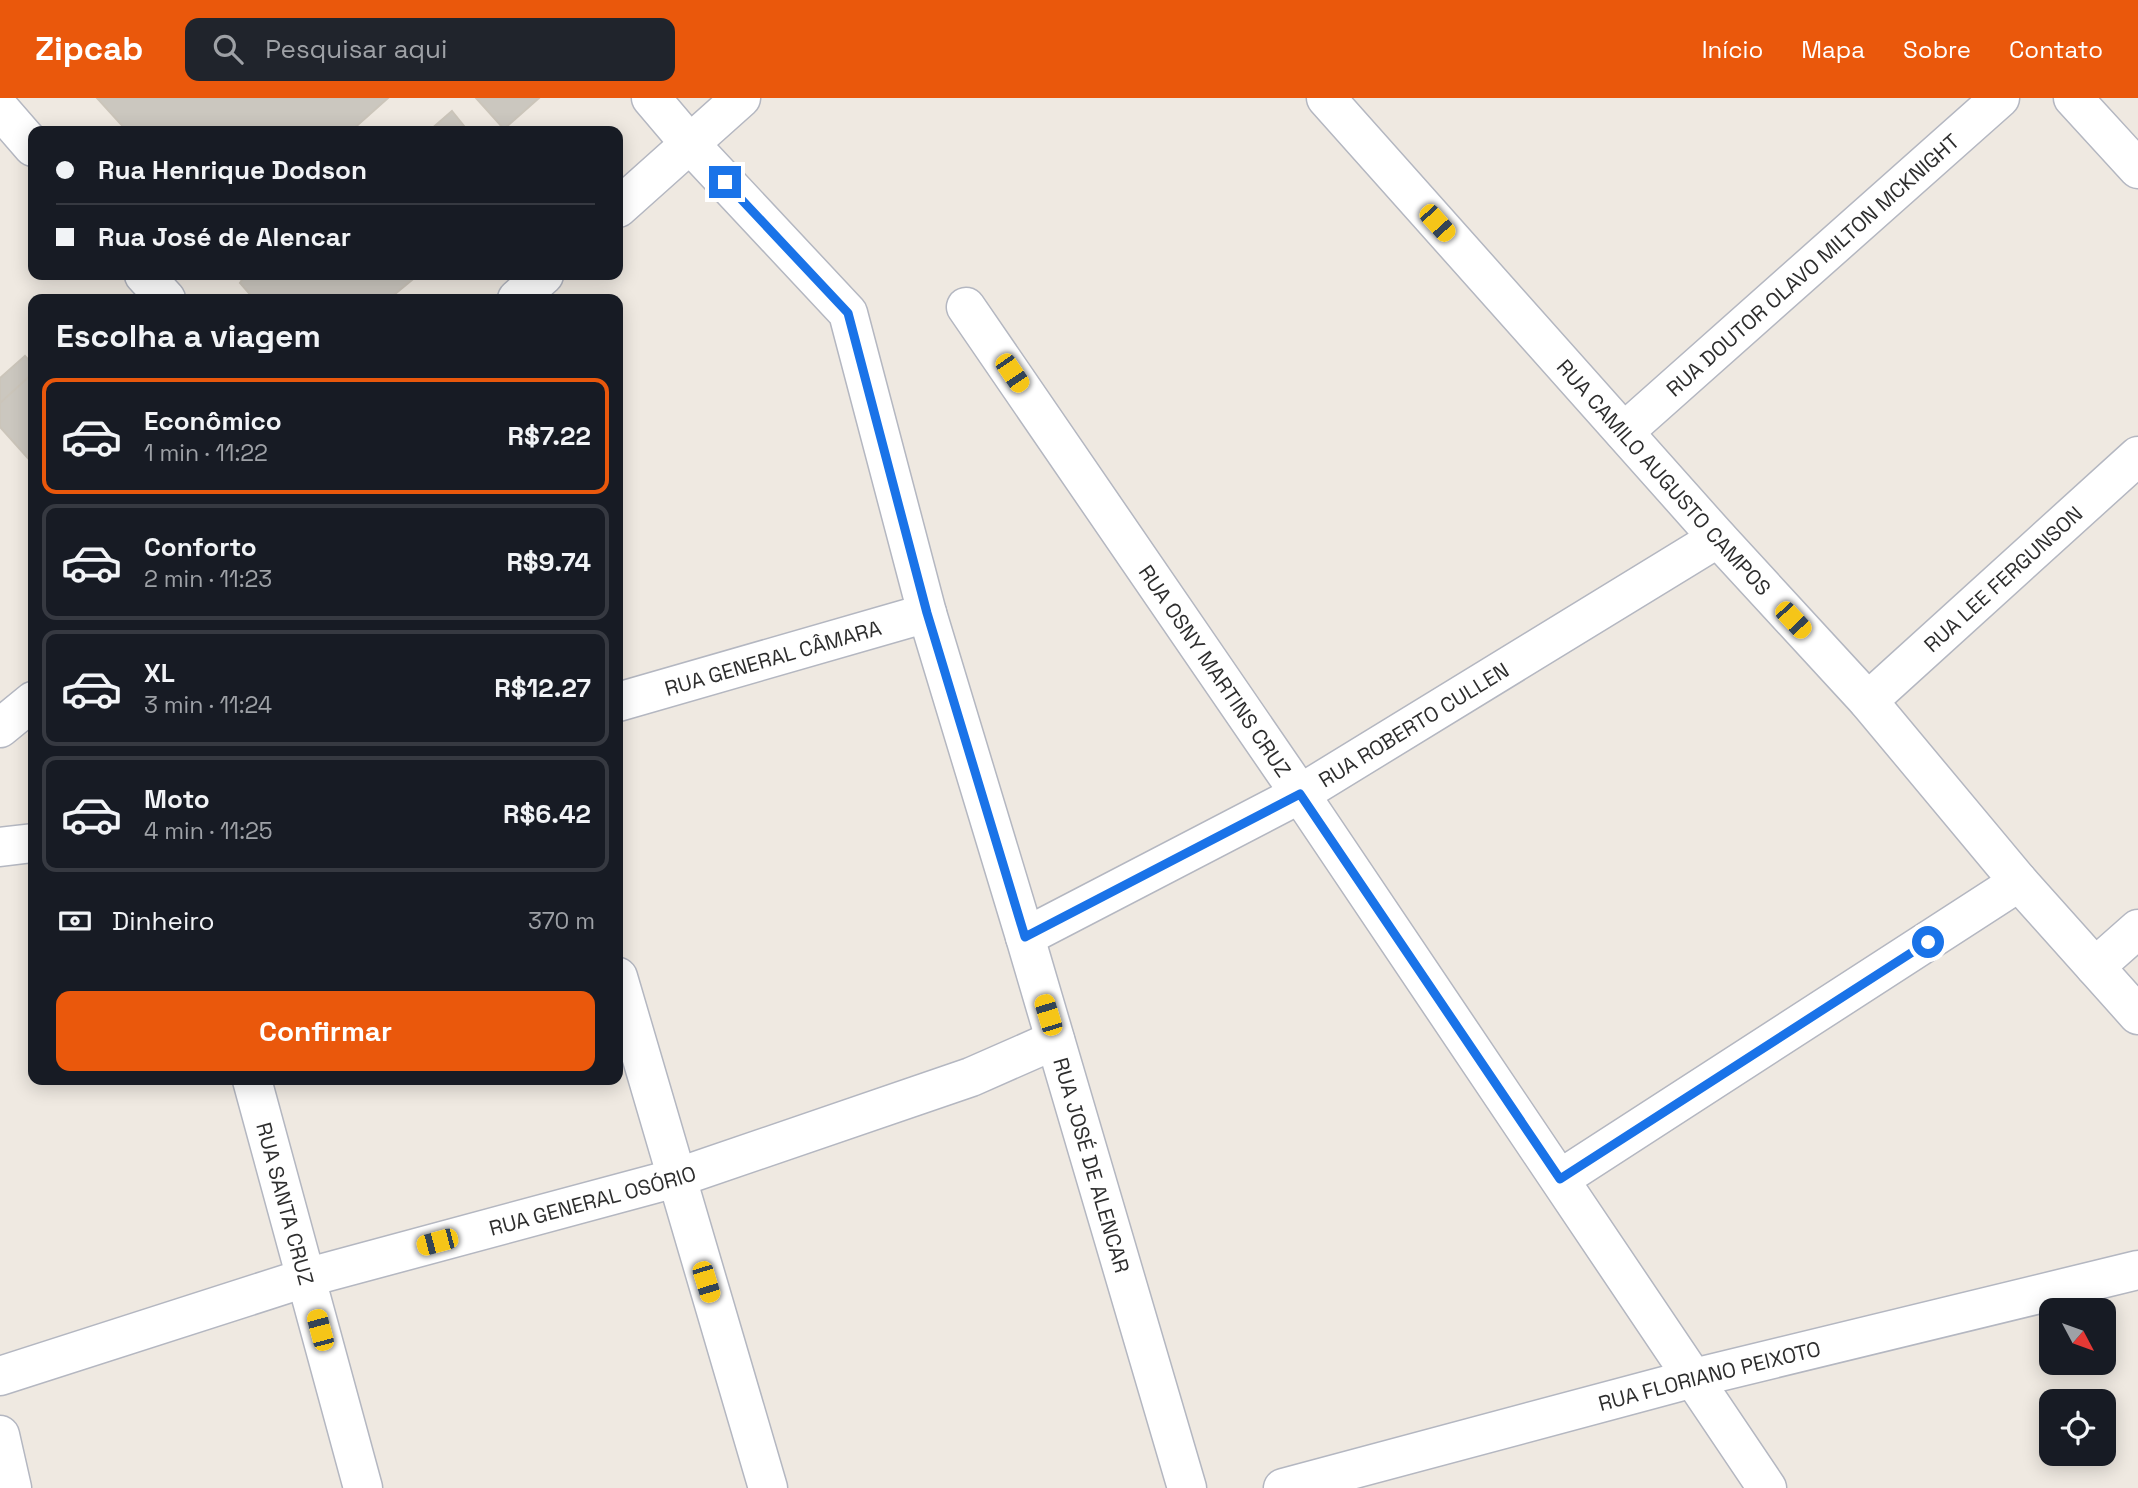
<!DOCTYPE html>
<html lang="pt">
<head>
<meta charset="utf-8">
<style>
  :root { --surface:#171b24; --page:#20242c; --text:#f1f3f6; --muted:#9ea1a6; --line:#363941; --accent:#ea580c }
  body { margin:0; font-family:"Space Grotesk",sans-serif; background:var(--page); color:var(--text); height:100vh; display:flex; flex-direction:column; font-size:26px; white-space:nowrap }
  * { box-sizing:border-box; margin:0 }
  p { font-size:23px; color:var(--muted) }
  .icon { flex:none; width:38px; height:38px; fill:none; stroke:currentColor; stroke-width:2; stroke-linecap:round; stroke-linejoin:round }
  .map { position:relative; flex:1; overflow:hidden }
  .details { position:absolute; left:28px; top:196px; width:595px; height:791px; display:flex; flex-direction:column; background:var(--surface); border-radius:14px; box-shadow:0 4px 18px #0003 }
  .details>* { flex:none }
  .top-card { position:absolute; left:28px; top:28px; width:595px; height:154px; border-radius:14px; box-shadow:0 4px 18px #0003; display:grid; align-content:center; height:154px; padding:0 28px; background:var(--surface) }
  .needle { width:46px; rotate:131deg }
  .buttons { position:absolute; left:2039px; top:1200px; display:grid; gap:14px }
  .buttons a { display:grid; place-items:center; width:77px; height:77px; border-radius:14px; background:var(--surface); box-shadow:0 4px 18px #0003; font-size:35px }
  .end { position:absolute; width:32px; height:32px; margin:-16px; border:9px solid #1a73e8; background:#fff; box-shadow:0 0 0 4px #fff }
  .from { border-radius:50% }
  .car { position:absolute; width:21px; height:42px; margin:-21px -10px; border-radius:9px; box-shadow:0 0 5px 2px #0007; background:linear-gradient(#f5c518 24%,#345 0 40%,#f5c518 0 76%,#345 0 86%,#f5c518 0) }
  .top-card b { display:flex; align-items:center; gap:24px; height:66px; font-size:26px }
  .top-card b+b { border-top:2px solid var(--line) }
  .top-card i { width:18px; height:18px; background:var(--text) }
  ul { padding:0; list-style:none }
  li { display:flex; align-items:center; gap:21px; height:116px; margin:0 14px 10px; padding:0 14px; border:4px solid var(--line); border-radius:14px }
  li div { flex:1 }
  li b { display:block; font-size:26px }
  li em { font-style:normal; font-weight:800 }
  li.selected { border-color:var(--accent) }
  li>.icon { width:63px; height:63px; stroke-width:1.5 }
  h2 { padding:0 28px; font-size:32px; line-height:84px }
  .pay { display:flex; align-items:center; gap:18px; height:77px; padding:0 28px; font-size:26px }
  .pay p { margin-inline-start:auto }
  .action { display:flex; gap:14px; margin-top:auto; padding:14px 28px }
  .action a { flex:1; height:80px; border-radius:14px; background:var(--accent); color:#fff; font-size:28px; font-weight:800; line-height:80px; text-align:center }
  header { display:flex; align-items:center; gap:42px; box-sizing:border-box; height:98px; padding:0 35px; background:var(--accent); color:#fff }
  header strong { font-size:33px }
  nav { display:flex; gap:38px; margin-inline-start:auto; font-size:24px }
  .search { width:490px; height:63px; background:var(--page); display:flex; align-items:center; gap:18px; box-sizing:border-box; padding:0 24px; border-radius:14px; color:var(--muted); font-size:26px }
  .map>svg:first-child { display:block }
</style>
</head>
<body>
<header>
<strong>Zipcab</strong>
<div class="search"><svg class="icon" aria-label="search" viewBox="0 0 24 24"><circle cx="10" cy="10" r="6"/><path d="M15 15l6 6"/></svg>Pesquisar aqui</div>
<nav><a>Início</a><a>Mapa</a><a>Sobre</a><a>Contato</a></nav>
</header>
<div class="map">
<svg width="2138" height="1390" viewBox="0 0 2138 1390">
  <rect width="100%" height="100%" fill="#efe9e1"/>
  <path fill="#cbc7bf" stroke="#cbc5ba" stroke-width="2" d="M 97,0 L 388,0 L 351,33 L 127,33 Z
    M 476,0 L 539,0 L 504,31 Z
    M 452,13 L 468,33 L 429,33 Z
    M 245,177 L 418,177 L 389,201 L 254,201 L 240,185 Z
    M 25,258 L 33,267 L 33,275 L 0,305 L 0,280 Z
    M 33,275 L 33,366 L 0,329 L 0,305 Z"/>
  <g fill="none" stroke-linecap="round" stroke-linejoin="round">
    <defs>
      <g id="street">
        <path id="s1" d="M 651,0 L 690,46 L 848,215 L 927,515 L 1025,839 L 1187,1390"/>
        <path id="s2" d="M 1326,0 L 1718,440 L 1868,603 L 2019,784 L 2138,917"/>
        <path d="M 2073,0 L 2138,71"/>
        <path d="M 0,11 L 33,49"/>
        <path d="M 618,110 L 741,0"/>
        <path d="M 144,177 L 166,201"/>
        <path d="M 517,201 L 544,177"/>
        <path id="s3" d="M 966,209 L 1300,696 L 1767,1390"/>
        <path id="s4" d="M 1624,334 L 2000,0"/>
        <path id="s5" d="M 1868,603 L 2138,358"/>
        <path id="s6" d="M 618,604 L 927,515"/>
        <path d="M 0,630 L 33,603"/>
        <path d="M 0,749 L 33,745"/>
        <path id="s7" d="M 1025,839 L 1300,696 L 1718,440"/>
        <path d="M 2095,869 L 2138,831"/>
        <path d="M 618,879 L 768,1390"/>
        <path id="s8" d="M 252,982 L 363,1390"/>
        <path d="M 1560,1081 L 2019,784"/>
        <path id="s9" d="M 0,1278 L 305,1180 L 676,1080 L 971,979 L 1055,942"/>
        <path d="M 0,1337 L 12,1390"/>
      </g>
      <g id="secondary">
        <path id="s10" d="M 1283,1390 L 1694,1280 L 2138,1172"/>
      </g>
    </defs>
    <use href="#street" stroke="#b4b7c1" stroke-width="41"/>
    <use href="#secondary" stroke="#b4b7c1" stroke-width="41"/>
    <use href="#street" stroke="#fff" stroke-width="38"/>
    <use href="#secondary" stroke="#fff" stroke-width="38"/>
  </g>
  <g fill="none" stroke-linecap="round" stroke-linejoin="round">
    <path stroke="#1a73e8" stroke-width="9" d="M 725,84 L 848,215 L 927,515 L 1025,839 L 1300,696 L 1560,1081 L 1928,844"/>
  </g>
  <g text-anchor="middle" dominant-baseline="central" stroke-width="7" stroke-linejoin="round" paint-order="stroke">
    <g font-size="21" fill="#2e2e2e" stroke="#fff">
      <text stroke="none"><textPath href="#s4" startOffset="252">RUA DOUTOR OLAVO MILTON MCKNIGHT</textPath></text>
      <text stroke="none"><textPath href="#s2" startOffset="508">RUA CAMILO AUGUSTO CAMPOS</textPath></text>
      <text stroke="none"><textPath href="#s5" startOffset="182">RUA LEE FERGUNSON</textPath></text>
      <text stroke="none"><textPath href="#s6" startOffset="161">RUA GENERAL CÂMARA</textPath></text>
      <text stroke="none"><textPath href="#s3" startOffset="441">RUA OSNY MARTINS CRUZ</textPath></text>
      <text stroke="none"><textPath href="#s7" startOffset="443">RUA ROBERTO CULLEN</textPath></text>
      <text stroke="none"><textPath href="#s1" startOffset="1178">RUA JOSÉ DE ALENCAR</textPath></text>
      <text stroke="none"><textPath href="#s9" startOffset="618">RUA GENERAL OSÓRIO</textPath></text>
      <text stroke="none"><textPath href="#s8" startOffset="128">RUA SANTA CRUZ</textPath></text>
      <text stroke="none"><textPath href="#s10" startOffset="441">RUA FLORIANO PEIXOTO</textPath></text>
    </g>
  </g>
</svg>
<div class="buttons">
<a><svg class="needle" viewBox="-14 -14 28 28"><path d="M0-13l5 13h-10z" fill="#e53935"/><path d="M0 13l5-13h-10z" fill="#9ea1a6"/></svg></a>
<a><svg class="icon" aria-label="locate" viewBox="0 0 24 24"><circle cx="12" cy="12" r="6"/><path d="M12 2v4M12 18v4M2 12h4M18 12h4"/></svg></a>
</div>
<i class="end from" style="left:1928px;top:844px"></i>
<i class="end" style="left:725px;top:84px"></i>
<i class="car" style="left:1437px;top:125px;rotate:138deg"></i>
<i class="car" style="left:1012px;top:275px;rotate:146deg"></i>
<i class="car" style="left:1793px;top:522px;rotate:137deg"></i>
<i class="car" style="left:1048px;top:917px;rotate:343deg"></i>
<i class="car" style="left:437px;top:1144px;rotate:255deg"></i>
<i class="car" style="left:706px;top:1184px;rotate:163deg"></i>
<i class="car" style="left:320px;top:1232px;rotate:345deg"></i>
<div class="top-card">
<b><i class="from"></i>Rua Henrique Dodson</b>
<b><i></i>Rua José de Alencar</b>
</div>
<section class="details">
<h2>Escolha a viagem</h2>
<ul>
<li class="selected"><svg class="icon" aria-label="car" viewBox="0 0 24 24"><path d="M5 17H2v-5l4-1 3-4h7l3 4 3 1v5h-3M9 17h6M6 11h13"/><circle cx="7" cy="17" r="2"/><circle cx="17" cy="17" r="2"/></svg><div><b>Econômico</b><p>1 min · 11:22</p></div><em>R$7.22</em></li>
<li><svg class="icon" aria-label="car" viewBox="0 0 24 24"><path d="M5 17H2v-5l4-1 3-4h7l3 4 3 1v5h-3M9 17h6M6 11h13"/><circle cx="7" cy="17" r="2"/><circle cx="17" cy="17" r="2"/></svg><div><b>Conforto</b><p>2 min · 11:23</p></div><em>R$9.74</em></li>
<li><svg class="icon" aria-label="car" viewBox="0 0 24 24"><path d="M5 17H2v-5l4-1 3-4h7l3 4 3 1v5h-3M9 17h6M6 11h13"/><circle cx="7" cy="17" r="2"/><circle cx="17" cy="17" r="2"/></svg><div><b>XL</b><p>3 min · 11:24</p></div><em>R$12.27</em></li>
<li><svg class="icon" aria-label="car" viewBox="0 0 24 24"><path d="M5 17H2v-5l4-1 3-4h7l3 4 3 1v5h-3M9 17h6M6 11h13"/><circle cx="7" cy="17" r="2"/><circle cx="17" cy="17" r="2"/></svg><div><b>Moto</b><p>4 min · 11:25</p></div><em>R$6.42</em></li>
</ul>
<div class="pay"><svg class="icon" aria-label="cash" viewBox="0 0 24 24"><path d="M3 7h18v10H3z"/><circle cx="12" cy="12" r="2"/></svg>Dinheiro<p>370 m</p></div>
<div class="action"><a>Confirmar</a></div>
</section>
</div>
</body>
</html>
